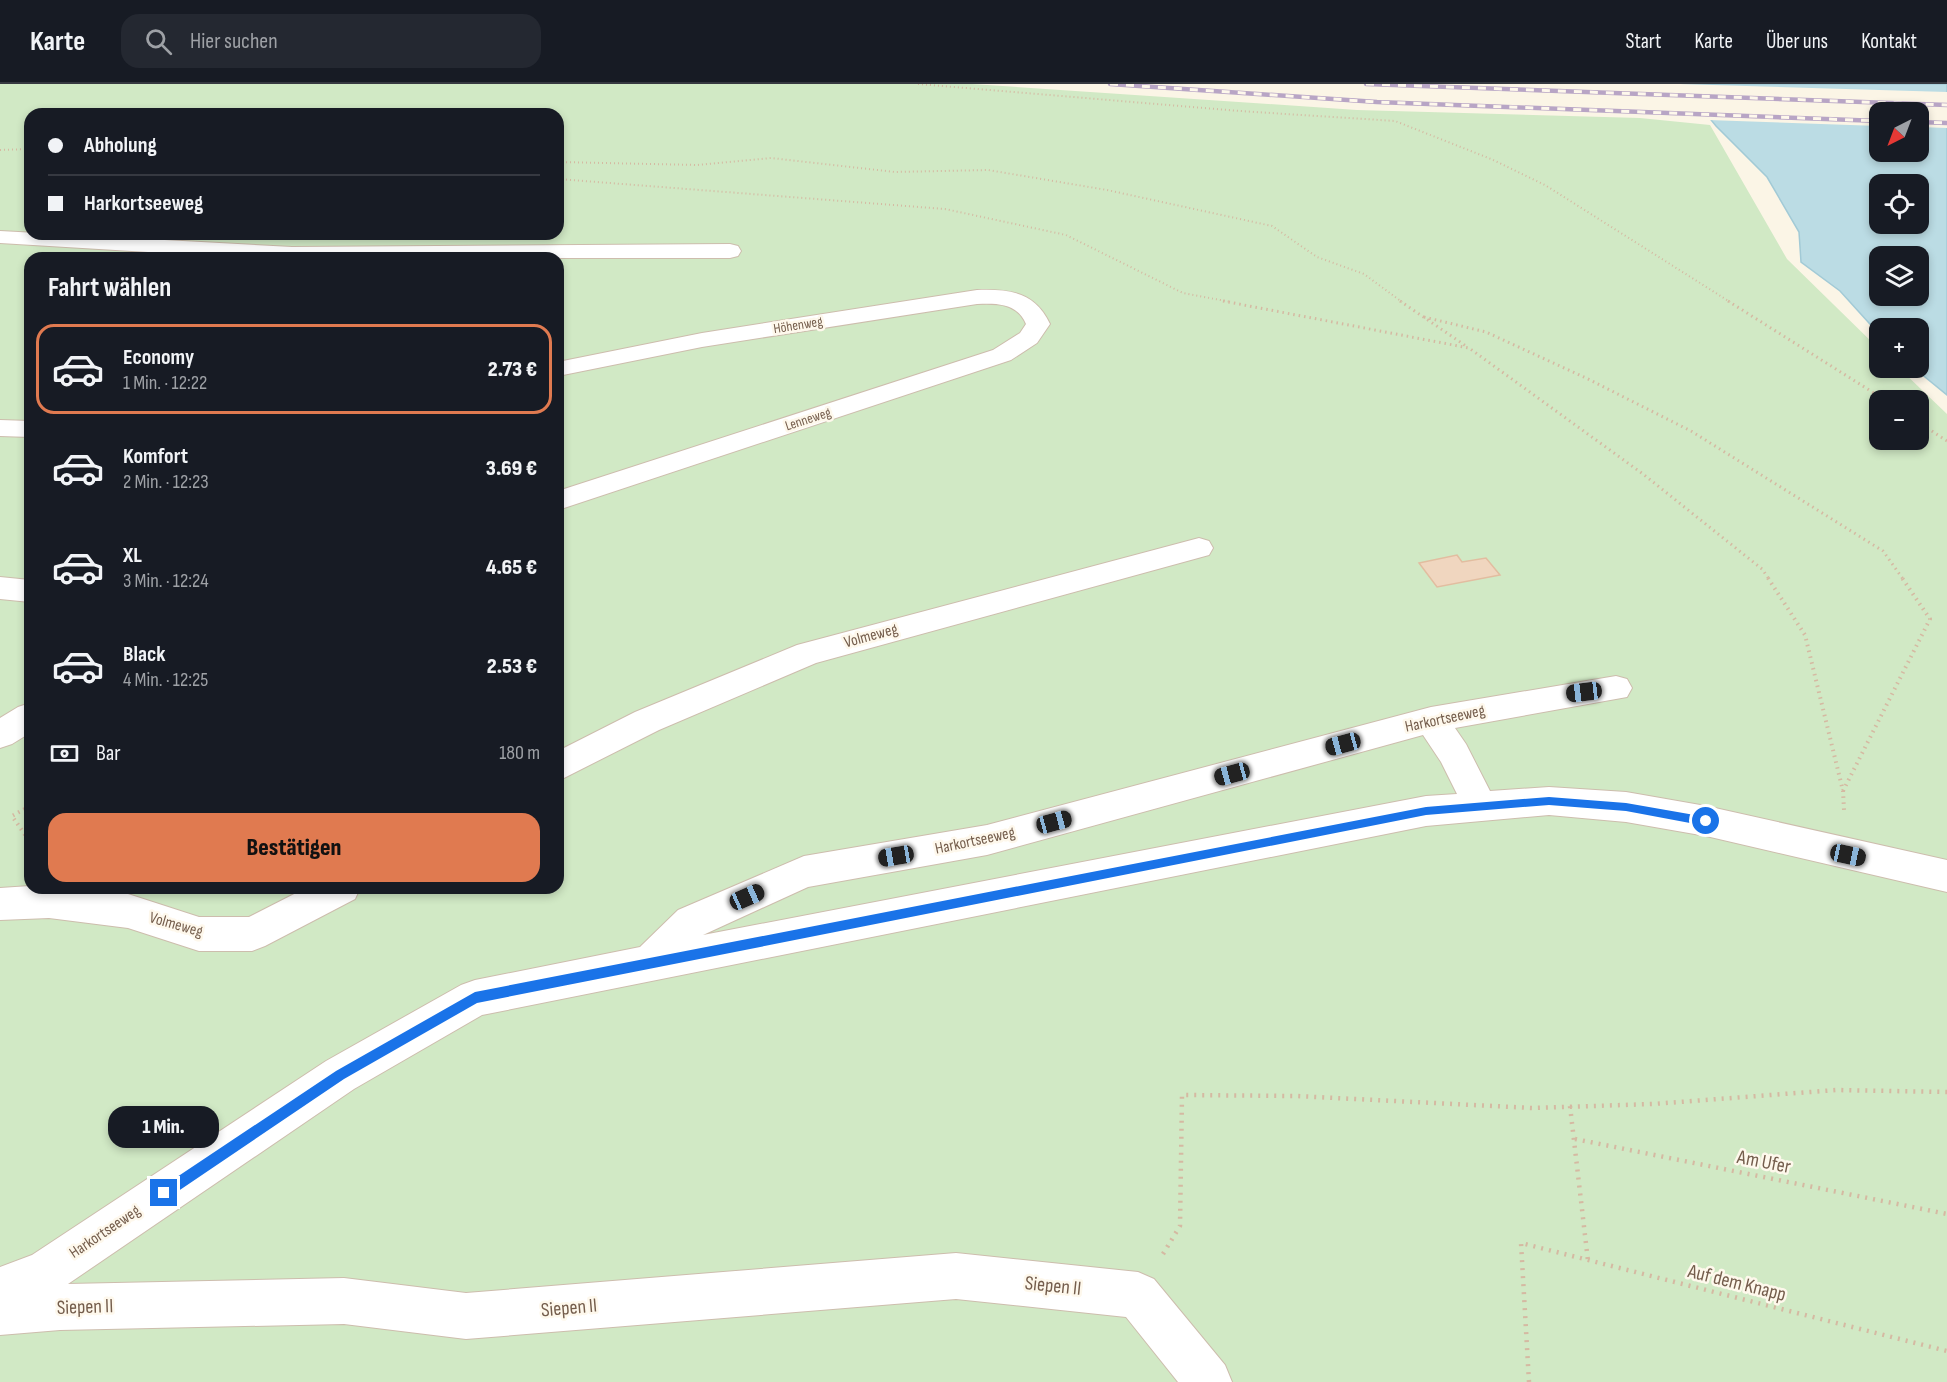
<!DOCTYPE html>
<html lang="de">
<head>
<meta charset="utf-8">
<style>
  :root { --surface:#171b24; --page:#242831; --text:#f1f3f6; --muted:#9ea1a6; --line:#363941; --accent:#e07a50 }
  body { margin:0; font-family:"Sofia Sans Condensed",sans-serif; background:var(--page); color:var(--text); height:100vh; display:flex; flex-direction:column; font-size:22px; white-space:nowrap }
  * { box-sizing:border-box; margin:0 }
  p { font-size:20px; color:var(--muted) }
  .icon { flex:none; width:33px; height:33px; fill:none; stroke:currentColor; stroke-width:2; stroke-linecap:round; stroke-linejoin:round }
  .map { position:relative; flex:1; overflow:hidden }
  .drawer { position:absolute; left:24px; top:168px; width:540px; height:642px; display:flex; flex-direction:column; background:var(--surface); border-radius:18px; box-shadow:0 3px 9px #0003 }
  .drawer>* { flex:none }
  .hud { position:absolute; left:24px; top:24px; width:540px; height:132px; border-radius:18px; box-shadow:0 3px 9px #0003; display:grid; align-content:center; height:132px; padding:0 24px; background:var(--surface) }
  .needle { width:39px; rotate:222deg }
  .controls { position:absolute; left:1869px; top:18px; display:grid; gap:12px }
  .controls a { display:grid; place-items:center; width:60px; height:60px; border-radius:12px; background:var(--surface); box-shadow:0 3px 9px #0003; font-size:30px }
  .end { position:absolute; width:27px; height:27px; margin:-14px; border:8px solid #1a73e8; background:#fff; box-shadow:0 0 0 3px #fff }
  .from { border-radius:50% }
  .bubble { position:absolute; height:42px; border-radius:18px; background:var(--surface); box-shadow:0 3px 9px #0003; font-size:20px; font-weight:800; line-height:42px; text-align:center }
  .car { position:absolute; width:18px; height:36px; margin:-18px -9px; border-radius:8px; box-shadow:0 0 4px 2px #0007; background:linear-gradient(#222 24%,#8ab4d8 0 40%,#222 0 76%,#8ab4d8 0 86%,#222 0) }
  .hud b { display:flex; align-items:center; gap:21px; height:57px; font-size:22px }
  .hud b+b { border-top:2px solid var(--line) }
  .hud i { width:15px; height:15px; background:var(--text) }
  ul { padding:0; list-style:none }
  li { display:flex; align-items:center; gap:18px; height:90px; margin:0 12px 9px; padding:0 12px; border:3px solid transparent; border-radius:18px }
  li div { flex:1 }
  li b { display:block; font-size:22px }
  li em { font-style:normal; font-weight:800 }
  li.on { border-color:var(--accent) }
  li>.icon { width:54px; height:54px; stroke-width:1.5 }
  h2 { padding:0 24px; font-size:27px; line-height:72px }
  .pay { display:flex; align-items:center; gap:15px; height:66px; padding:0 24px; font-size:22px }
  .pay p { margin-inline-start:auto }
  .primary-button { display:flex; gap:12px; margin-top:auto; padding:12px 24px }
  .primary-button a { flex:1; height:69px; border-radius:18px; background:var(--accent); color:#111; font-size:24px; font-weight:800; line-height:69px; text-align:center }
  header { display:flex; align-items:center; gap:36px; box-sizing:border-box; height:84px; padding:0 30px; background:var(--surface); border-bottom:2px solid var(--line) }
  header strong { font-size:28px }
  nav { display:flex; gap:33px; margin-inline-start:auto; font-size:21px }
  .search { width:420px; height:54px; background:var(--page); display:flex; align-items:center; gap:15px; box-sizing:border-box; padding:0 21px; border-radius:18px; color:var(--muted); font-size:22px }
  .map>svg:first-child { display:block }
</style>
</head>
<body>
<header>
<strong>Karte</strong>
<div class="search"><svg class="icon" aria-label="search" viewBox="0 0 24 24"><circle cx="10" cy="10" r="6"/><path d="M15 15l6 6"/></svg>Hier suchen</div>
<nav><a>Start</a><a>Karte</a><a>Über uns</a><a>Kontakt</a></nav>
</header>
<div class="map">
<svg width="1947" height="1298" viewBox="0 0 1947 1298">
  <rect width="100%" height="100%" fill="#fbf5e6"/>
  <path fill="#d1e9c5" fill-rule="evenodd" d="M 0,0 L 972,0 L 1357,26 L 1640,34 L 1710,41 L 1787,175 L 1879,265 L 1880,284 L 1899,284 L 1947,330 L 1947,1298 L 0,1298 ZM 30,30 L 558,30 L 558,150 L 30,150 ZM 30,174 L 558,174 L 558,804 L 30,804 ZM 1880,316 L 1918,316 L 1918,356 L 1880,356 Z"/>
  <path fill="#bbdce4" stroke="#a2cad6" stroke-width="1.5" fill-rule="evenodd" d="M 1682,0 L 1947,0 L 1947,311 L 1914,284 L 1918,284 L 1918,244 L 1880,244 L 1879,250 L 1840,207 L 1801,178 L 1799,148 L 1767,93 L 1716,42 ZM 1880,28 L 1918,28 L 1918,68 L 1880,68 ZM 1880,100 L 1918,100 L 1918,140 L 1880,140 ZM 1880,172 L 1918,172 L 1918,212 L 1880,212 Z"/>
  <path fill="#fbf5e6" d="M 1679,0 L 1947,8 L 1947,44 L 1919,43 L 1918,28 L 1880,28 L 1879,42 L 1708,36 Z"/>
  <path fill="#f0d6bf" stroke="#e2bda0" stroke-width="1.5" d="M 1457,471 L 1462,478 L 1486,474 L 1500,491 L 1437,503 L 1419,479 Z"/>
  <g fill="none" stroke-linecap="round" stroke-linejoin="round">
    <defs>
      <path id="minor" d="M 0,147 L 292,163 L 730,160 L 738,162 L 741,167 L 738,172 L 730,174 L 247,174 L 0,159 Z
        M 977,206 C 1010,205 1035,208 1050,240 L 1037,259 L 1011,276 L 558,426 L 558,407 L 993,266 L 1020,249 L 1026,240 C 1017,219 997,219 977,220 L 702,263 L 558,292 L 558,278 L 702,249 Z
        M 0,336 L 30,337 L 30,353 L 0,352 Z
        M 1199,454 L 1209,457 L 1213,464 L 1209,471 L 816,579 L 659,646 L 558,697 L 558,667 L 635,628 L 797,561 Z
        M 0,493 L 30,496 L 30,518 L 0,515 Z
        M 1616,592 L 1627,595 L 1632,604 L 1627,613 L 1455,644 L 1466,660 L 1490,707 L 1549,703 L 1626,708 L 1706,722 L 1947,776 L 1947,808 L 1706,752 L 1626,738 L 1549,731 L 1426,742 L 482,931 L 354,1005 L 68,1200 L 344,1194 L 466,1209 L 956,1169 L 1138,1188 L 1154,1195 L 1225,1281 L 1232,1298 L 1178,1298 L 1126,1233 L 956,1215 L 466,1255 L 344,1240 L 60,1246 L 0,1251 L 0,1183 L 32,1171 L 326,977 L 461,901 L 475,896 L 640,863 L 678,826 L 804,772 L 987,741 L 1431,623 ZM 1423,651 L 1441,678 L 1457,710 L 1426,712 L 703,851 L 808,803 L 987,771 Z
        M 30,619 L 30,649 L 12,660 L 0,664 L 0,634 L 18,623 Z
        M 30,802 L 128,810 L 199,833 L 249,833 L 306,804 L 360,804 L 355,815 L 265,862 L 252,867 L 199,867 L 128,844 L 49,834 L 0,836 L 0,804 Z"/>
    </defs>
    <use href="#minor" stroke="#cdbdad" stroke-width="2"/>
    <path stroke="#d5b9a2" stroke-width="2" stroke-dasharray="1 3" stroke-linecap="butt" d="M 918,0 L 1240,27 L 1395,37 L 1491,75 L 1545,101 L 1730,218
      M 0,66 L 30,65
      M 558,78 L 697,81 L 771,74 L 895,88 L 988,86 L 1107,106 L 1272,142 L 1317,173 L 1364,190 L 1402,218
      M 558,95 L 945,125 L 1066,151 L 1183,209 L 1231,218"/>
    <path stroke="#d5b9a2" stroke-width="3" stroke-dasharray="1.5 4" stroke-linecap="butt" d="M 1223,217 L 1469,264 L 1643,390 L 1762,485 L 1769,495
      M 1400,217 L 1466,262
      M 1728,217 L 1885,316
      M 1424,233 L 1486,248 L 1586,294 L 1691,347 L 1883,467 L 1903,495
      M 1918,338 L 1947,357"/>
    <path stroke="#d5b9a2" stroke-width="4" stroke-dasharray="1.5 4.5" stroke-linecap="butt" d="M 1768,494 L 1805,551 L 1843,707 L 1844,726
      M 1843,707 L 1930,535 L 1902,494
      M 30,722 L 12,732 L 30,758"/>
    <path stroke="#d5b9a2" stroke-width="4.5" stroke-dasharray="2 6" stroke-linecap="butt" d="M 1570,1022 L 1588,1177
      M 1575,1055 L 1947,1130
      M 1163,1170 L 1180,1142 L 1182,1011 L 1296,1012 L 1532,1024 L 1653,1020 L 1836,1006 L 1947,1008
      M 1529,1298 L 1521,1159 L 1947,1267"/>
    <use href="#minor" fill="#fff" fill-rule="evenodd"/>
    <defs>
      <path id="rail" d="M 1110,0 L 1377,18 L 1880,37
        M 1366,0 L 1947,21
        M 1918,38 L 1947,39"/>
    </defs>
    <use href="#rail" stroke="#b8a5c5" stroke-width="4.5"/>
    <use href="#rail" stroke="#fef8ec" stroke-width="3" stroke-dasharray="8" stroke-linecap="butt"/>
  </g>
  <path fill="#1a73e8" d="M 1549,713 L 1626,719 L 1706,733 L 1711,737 L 1706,742 L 1626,727 L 1549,721 L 1426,731 L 477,919 L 344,995 L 168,1114 L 164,1116 L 159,1114 L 157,1109 L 159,1105 L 336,987 L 475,908 L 1426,723 Z"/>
  <g text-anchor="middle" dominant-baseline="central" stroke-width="5" stroke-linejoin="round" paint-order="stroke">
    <g font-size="14" fill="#745d4c" stroke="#fef8ec">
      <text transform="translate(798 241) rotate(-9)">Höhenweg</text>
      <text transform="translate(808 335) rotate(-18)">Lenneweg</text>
    </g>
    <g font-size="16" fill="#745d4c" stroke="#fef8ec">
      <text transform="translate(871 552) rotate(-15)">Volmeweg</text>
      <text transform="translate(1445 635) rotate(-12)">Harkortseeweg</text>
      <text transform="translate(975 757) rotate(-12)">Harkortseeweg</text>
      <text transform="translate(176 841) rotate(16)">Volmeweg</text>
      <text transform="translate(105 1148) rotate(-34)">Harkortseeweg</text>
    </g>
    <g font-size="20" fill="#745d4c" stroke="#fef8ec">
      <text transform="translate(1764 1078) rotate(11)">Am Ufer</text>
      <text transform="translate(1737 1199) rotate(14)">Auf dem Knapp</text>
      <text transform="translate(1053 1202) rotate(6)">Siepen II</text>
      <text transform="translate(85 1223) rotate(-2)">Siepen II</text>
      <text transform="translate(569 1224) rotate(-5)">Siepen II</text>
    </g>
  </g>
</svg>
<div class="controls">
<a><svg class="needle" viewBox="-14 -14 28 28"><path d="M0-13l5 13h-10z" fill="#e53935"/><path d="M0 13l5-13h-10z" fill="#9ea1a6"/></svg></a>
<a><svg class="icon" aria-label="locate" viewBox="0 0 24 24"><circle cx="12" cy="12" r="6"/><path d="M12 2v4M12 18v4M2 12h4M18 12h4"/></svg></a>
<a><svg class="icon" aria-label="layers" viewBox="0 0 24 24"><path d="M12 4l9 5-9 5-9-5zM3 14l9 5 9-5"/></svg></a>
<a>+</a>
<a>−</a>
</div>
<i class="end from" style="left:1706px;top:737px"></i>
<i class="end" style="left:164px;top:1109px"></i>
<div class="bubble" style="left:108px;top:1022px;width:111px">1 Min.</div>
<i class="car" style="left:1584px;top:608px;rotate:263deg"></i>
<i class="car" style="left:1343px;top:660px;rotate:255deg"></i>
<i class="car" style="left:1232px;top:690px;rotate:255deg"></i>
<i class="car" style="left:1054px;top:738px;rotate:75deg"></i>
<i class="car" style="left:1848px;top:771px;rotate:102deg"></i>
<i class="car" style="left:896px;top:772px;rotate:260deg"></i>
<i class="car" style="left:747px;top:813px;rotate:66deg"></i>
<div class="hud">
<b><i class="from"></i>Abholung</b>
<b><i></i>Harkortseeweg</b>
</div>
<section class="drawer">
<h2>Fahrt wählen</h2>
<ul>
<li class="on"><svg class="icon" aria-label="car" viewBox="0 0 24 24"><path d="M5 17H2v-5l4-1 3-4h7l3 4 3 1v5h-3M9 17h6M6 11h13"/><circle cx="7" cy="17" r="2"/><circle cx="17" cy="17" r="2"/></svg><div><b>Economy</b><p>1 Min. · 12:22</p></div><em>2.73 €</em></li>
<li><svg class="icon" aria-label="car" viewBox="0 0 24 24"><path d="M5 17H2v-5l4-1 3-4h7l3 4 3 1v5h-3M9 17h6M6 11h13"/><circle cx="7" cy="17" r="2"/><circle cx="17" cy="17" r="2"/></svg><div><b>Komfort</b><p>2 Min. · 12:23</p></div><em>3.69 €</em></li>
<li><svg class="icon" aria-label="car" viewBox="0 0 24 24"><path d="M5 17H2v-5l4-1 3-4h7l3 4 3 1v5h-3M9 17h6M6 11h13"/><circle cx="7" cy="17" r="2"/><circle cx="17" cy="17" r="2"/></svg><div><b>XL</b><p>3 Min. · 12:24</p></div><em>4.65 €</em></li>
<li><svg class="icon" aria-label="car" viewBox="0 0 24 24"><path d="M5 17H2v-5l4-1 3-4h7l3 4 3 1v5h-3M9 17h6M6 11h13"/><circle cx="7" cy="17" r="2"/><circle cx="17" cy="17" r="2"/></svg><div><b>Black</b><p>4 Min. · 12:25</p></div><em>2.53 €</em></li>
</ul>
<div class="pay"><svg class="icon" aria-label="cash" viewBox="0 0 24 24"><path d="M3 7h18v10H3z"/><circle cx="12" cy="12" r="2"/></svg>Bar<p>180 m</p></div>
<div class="primary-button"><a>Bestätigen</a></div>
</section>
</div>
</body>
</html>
